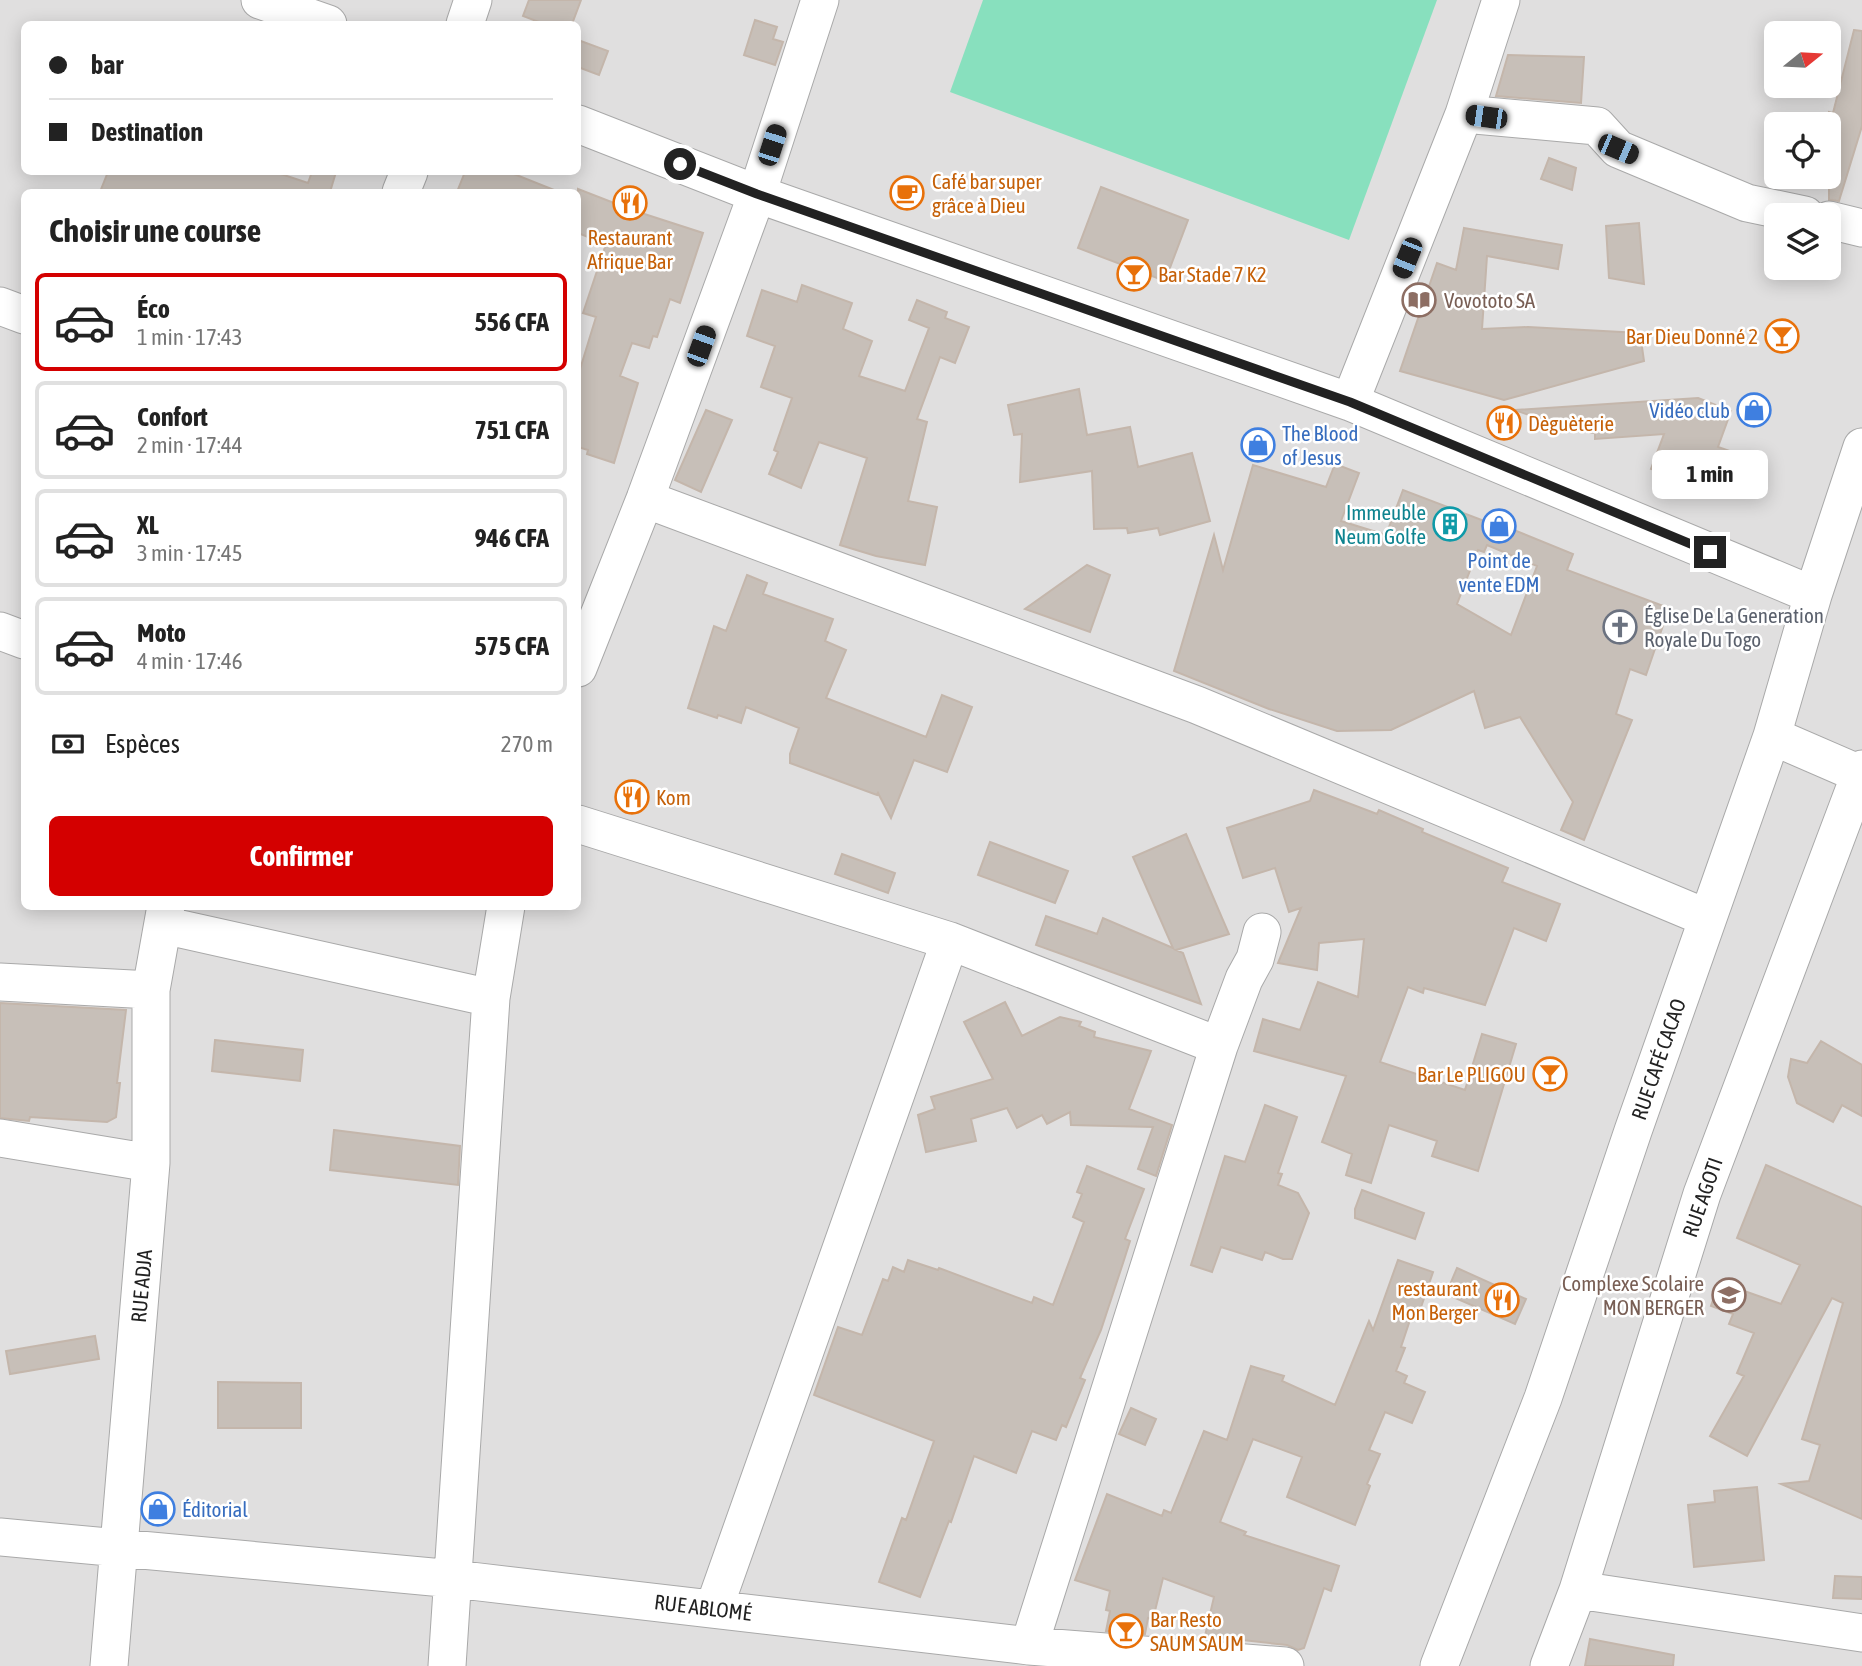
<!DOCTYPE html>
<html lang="fr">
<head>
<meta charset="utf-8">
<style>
  :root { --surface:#fff; --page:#f2f2f2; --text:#222; --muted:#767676; --line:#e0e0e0; --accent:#d40000 }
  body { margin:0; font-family:"Asap Condensed",sans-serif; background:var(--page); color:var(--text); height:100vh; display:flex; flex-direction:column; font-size:26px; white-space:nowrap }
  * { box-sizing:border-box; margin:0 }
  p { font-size:23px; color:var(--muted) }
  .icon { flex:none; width:38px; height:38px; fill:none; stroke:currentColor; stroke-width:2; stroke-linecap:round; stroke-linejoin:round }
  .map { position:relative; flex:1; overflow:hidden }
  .drawer { position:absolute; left:21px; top:189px; width:560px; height:721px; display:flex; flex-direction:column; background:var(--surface); border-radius:10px; box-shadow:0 4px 18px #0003 }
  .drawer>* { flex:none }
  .banner { position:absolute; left:21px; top:21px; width:560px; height:154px; border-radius:10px; box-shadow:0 4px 18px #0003; display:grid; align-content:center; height:154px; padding:0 28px; background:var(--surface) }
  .needle { width:46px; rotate:72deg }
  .buttons { position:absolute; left:1764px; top:21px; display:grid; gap:14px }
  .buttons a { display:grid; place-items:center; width:77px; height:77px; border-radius:10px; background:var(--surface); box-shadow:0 4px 18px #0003; font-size:35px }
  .end { position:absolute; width:32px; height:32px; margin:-16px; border:9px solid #222; background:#fff; box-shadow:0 0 0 4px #fff }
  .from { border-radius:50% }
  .bubble { position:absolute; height:49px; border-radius:10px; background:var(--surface); box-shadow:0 4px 18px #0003; font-size:23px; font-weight:700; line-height:49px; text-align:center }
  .car { position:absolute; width:21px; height:42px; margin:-21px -10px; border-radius:9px; box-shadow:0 0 5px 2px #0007; background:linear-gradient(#222 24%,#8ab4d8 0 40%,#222 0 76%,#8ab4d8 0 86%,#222 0) }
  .banner b { display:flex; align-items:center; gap:24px; height:66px; font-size:26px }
  .banner b+b { border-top:2px solid var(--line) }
  .banner i { width:18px; height:18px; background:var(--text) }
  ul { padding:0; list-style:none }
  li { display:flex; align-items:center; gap:21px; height:98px; margin:0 14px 10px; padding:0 14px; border:4px solid var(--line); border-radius:10px }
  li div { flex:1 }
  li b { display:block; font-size:26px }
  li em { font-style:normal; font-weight:700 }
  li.on { border-color:var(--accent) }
  li>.icon { width:63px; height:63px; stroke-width:1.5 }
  h2 { padding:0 28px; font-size:32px; line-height:84px }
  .pay { display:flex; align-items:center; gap:18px; height:77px; padding:0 28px; font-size:26px }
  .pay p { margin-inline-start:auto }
  .button { display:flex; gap:14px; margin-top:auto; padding:14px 28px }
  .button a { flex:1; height:80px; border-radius:10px; background:var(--accent); color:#fff; font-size:28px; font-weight:700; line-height:80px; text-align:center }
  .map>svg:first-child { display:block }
</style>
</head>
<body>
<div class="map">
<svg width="1862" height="1666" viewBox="0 0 1862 1666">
  <rect width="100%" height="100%" fill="#f2efe9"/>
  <path fill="#e0dfdf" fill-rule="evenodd" d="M 0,0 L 1862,0 L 1862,1666 L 0,1666 ZM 24,24 L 578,24 L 578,172 L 24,172 ZM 1776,33 L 1829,33 L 1829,86 L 1776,86 ZM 1776,124 L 1829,124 L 1829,177 L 1776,177 ZM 24,192 L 578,192 L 578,906 L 24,906 ZM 1776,215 L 1829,215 L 1829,268 L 1776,268 Z"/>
  <path fill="#88e0be" d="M 983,0 L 1437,0 L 1349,240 L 950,92 Z"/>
  <path fill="#c7bfb8" stroke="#c4b6ab" stroke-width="2" fill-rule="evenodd" d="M 529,0 L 581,0 L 572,24 L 544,24 L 523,16 Z
    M 755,20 L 777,27 L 773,39 L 783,42 L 775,65 L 744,55 Z
    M 1854,30 L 1862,31 L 1862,126 L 1839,201 L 1829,200 L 1829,112 L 1833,113 Z
    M 578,40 L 608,51 L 599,75 L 578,67 Z
    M 1508,55 L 1584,57 L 1581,103 L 1496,96 Z
    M 1549,158 L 1576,168 L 1572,190 L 1541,179 Z
    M 108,172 L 275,172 L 308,183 L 312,172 L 336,172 L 330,192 L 100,192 Z
    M 465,172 L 509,172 L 559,192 L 457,192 Z
    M 1101,187 L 1188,220 L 1165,281 L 1078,248 Z
    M 578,189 L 632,210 L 703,233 L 680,303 L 670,299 L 657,337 L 653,336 L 649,348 L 632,343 L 620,376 L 638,383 L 614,463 L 587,454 L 588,450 L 578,447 L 578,376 L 596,317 L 583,313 L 606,244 L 578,233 Z
    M 1639,223 L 1644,284 L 1609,278 L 1606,226 Z
    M 1464,228 L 1562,245 L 1558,269 L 1487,256 L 1482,329 L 1528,327 L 1640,333 L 1644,361 L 1504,400 L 1400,371 L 1437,263 L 1456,270 Z
    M 802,285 L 852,303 L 843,329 L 872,341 L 859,376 L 905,391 L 929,328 L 909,320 L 917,300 L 947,312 L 945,318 L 969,327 L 955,363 L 940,357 L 917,419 L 927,422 L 908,501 L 937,507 L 925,565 L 876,556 L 840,545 L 867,458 L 819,442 L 801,488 L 769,474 L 778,452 L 774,450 L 792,398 L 761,387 L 775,346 L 747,336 L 762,290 L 797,302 Z
    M 1079,389 L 1087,435 L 1130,427 L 1138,467 L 1192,453 L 1210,521 L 1160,535 L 1158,528 L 1128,533 L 1127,528 L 1094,529 L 1092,471 L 1020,482 L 1022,434 L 1014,435 L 1008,405 Z
    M 1698,398 L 1731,411 L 1718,447 L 1730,451 L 1715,492 L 1651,469 L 1664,434 L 1595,439 L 1595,433 L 1570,430 L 1515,410 Z
    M 706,410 L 732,420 L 701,492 L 675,480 Z
    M 1335,464 L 1359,473 L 1341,521 L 1386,535 L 1403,490 L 1513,532 L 1514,530 L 1573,554 L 1567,570 L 1669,608 L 1646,675 L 1630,669 L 1616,714 L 1632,720 L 1584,840 L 1561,830 L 1573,802 L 1520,717 L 1485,728 L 1474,691 L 1391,730 L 1337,731 L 1269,709 L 1174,671 L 1214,535 L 1223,570 L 1253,465 L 1326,487 ZM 1487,545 L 1537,566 L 1511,635 L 1457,604 L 1478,550 L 1484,552 Z
    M 1087,565 L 1110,575 L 1090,632 L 1025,609 Z
    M 747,575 L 767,583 L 763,594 L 833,619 L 825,641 L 846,650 L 826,698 L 926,737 L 942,695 L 972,707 L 947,772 L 914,760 L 891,818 L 878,793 L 877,795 L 790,763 L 790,754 L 799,728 L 746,707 L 741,723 L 718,715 L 717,718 L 688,708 L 714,626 L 726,631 Z
    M 1314,790 L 1377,814 L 1379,810 L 1423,829 L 1422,832 L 1508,868 L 1502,882 L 1560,904 L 1546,941 L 1514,928 L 1485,1005 L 1424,988 L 1423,993 L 1408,987 L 1380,1062 L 1465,1090 L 1482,1034 L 1516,1044 L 1478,1171 L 1432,1156 L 1437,1141 L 1389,1125 L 1371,1183 L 1346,1175 L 1352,1154 L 1322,1142 L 1346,1076 L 1254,1051 L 1263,1019 L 1300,1030 L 1318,982 L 1358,997 L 1364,939 L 1319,943 L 1317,970 L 1278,963 L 1301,908 L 1289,912 L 1275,868 L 1243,878 L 1227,828 L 1310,801 Z
    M 1186,834 L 1229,934 L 1176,950 L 1183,953 L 1201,1004 L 1036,945 L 1046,916 L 1097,934 L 1103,918 L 1173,948 L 1133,857 Z
    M 990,842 L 1068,871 L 1055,903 L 978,875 Z
    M 842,854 L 895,873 L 888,893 L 835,874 Z
    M 1005,1002 L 1022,1036 L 1060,1017 L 1081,1022 L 1079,1026 L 1095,1032 L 1094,1037 L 1151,1051 L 1129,1109 L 1172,1125 L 1156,1176 L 1138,1169 L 1153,1127 L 1071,1125 L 1070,1112 L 1047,1124 L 1042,1115 L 1017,1128 L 1007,1108 L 971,1119 L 976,1141 L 926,1152 L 918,1115 L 935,1109 L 931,1097 L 993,1079 L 964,1022 Z
    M 0,1003 L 126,1010 L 117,1083 L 120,1083 L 116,1117 L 107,1122 L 30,1117 L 29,1121 L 0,1118 Z
    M 215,1040 L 303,1050 L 300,1081 L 212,1071 Z
    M 1821,1041 L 1862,1065 L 1862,1116 L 1842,1105 L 1833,1122 L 1797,1103 L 1788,1077 L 1791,1059 L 1807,1063 Z
    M 1265,1105 L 1297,1117 L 1278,1173 L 1282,1174 L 1278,1185 L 1298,1193 L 1309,1213 L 1292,1259 L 1283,1259 L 1265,1252 L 1262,1260 L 1221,1247 L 1212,1272 L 1191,1265 L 1225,1156 L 1245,1162 Z
    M 334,1130 L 460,1146 L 458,1185 L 330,1170 Z
    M 1766,1165 L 1862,1207 L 1862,1519 L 1781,1484 L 1809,1481 L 1820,1445 L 1802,1439 L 1843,1303 L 1832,1298 L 1747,1456 L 1710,1436 L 1744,1376 L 1737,1373 L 1754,1333 L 1729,1324 L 1733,1314 L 1711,1306 L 1719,1282 L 1781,1304 L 1800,1265 L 1737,1238 Z
    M 1087,1166 L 1144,1189 L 1125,1239 L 1130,1241 L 1124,1260 L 1101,1330 L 1080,1378 L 1085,1380 L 1066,1427 L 1062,1425 L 1056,1440 L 1032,1431 L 1016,1473 L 974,1456 L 951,1522 L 949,1521 L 920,1597 L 879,1582 L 902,1518 L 906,1520 L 934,1441 L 814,1395 L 838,1327 L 862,1335 L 883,1279 L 888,1281 L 893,1267 L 904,1272 L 908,1260 L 938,1270 L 939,1268 L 1032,1303 L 1034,1297 L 1053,1305 L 1084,1222 L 1073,1217 L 1082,1194 L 1077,1192 Z
    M 1362,1190 L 1424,1213 L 1415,1239 L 1355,1218 L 1355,1209 Z
    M 1398,1260 L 1433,1272 L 1420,1310 L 1414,1308 L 1401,1347 L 1405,1348 L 1396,1371 L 1407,1376 L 1404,1383 L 1425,1392 L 1412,1423 L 1385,1412 L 1369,1450 L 1380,1454 L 1367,1484 L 1370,1486 L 1355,1525 L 1287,1497 L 1302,1457 L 1253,1439 L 1220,1522 L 1246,1532 L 1244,1535 L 1339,1566 L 1331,1591 L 1324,1588 L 1304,1648 L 1298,1650 L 1287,1645 L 1205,1636 L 1214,1597 L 1163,1578 L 1153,1619 L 1148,1618 L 1145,1634 L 1106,1631 L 1110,1611 L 1106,1610 L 1110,1591 L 1075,1580 L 1107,1494 L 1162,1516 L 1164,1510 L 1171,1513 L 1204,1431 L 1227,1440 L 1251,1366 L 1284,1376 L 1282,1381 L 1335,1405 L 1369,1321 L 1373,1330 Z
    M 1457,1268 L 1526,1299 L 1515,1324 L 1446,1294 Z
    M 95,1336 L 99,1359 L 10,1374 L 6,1351 Z
    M 218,1382 L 301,1383 L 301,1428 L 218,1428 Z
    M 1131,1408 L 1156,1419 L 1145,1445 L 1119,1434 Z
    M 1757,1487 L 1764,1560 L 1694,1567 L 1688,1505 L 1715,1502 L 1714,1491 Z
    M 1835,1576 L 1862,1577 L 1862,1599 L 1833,1598 Z
    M 1590,1639 L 1674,1655 L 1673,1666 L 1585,1666 Z"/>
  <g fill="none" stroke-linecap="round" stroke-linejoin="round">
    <defs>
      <path id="minor" d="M 260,0 L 328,24
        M 465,24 L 473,0
        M 1464,114 L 1597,126 L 1618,149 L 1747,203 L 1805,215
        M 578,124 L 757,194 L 1350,402 L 1813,595
        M 401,192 L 409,172
        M 1829,220 L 1862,228
        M 0,306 L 24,315
        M 1350,402 L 1464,114 L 1501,0
        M 645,499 L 1197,705 L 1707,918
        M 0,631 L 24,640
        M 578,668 L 645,499 L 757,194 L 820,0
        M 1772,736 L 1862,775
        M 578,824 L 950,941 L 1219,1046
        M 163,925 L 491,998
        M 0,982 L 151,990
        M 0,1138 L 151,1163
        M 0,1537 L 454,1579 L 1029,1646 L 1285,1666
        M 1578,1590 L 1862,1633
        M 714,1608 L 950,941
        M 1029,1646 L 1219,1046 L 1244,979 L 1255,959 L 1262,932
        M 109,1666 L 151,1163 L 151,990 L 166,906
        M 447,1666 L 491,998 L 506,906
        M 1439,1666 L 1543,1398 L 1633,1131 L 1772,736 L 1813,595 L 1862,447
        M 1549,1666 L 1578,1590 L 1702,1194 L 1862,769"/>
    </defs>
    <use href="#minor" stroke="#a9a9a9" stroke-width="39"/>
    <use href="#minor" stroke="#fff" stroke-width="37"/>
  </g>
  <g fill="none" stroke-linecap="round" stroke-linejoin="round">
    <path stroke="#222" stroke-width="9" d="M 680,164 L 757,194 L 1350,402 L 1710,552"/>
  </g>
  <defs>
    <symbol id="cafe-ring" viewBox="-11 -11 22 22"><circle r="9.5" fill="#fff" stroke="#e8710a" stroke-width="1.5"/><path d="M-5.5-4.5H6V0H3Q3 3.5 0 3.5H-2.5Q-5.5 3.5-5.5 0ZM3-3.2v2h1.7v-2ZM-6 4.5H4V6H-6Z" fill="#e8710a"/></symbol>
    <symbol id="restaurant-ring" viewBox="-11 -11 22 22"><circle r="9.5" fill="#fff" stroke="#e8710a" stroke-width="1.5"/><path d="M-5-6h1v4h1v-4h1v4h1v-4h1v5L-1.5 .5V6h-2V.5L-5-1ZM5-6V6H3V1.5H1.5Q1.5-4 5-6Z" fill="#e8710a"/></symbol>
    <symbol id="bar-ring" viewBox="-11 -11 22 22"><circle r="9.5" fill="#fff" stroke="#e8710a" stroke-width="1.5"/><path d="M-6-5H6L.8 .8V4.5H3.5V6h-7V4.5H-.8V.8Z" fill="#e8710a"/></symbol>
    <symbol id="library-ring" viewBox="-11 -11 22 22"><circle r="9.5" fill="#fff" stroke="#8d6e63" stroke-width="1.5"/><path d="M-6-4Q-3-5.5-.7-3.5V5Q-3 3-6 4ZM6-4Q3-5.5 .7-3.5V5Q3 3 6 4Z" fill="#8d6e63"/></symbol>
    <symbol id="shop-ring" viewBox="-11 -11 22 22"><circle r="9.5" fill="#fff" stroke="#3f7fe0" stroke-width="1.5"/><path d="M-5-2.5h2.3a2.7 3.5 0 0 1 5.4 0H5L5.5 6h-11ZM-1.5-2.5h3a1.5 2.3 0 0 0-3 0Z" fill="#3f7fe0"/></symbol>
    <symbol id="building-ring" viewBox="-11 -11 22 22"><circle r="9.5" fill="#fff" stroke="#0f9aa8" stroke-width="1.5"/><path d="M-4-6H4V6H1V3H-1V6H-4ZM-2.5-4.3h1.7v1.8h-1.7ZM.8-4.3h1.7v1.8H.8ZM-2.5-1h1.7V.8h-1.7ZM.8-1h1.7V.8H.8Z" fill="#0f9aa8"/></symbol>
    <symbol id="church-ring" viewBox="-11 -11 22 22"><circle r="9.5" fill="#fff" stroke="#6b7280" stroke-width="1.5"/><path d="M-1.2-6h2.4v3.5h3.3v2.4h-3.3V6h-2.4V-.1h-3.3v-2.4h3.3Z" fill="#6b7280"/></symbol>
    <symbol id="school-ring" viewBox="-11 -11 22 22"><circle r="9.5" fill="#fff" stroke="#8d6e63" stroke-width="1.5"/><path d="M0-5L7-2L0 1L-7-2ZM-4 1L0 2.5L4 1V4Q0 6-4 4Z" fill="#8d6e63"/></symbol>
  </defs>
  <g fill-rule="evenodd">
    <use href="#cafe-ring" x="888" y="174" width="38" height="38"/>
    <use href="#restaurant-ring" x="611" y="184" width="38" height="38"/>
    <use href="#bar-ring" x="1115" y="255" width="38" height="38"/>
    <use href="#library-ring" x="1400" y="281" width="38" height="38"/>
    <use href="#bar-ring" x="1763" y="317" width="38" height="38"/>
    <use href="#shop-ring" x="1735" y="391" width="38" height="38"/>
    <use href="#restaurant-ring" x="1485" y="404" width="38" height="38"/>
    <use href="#shop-ring" x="1239" y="426" width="38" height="38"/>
    <use href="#building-ring" x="1431" y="505" width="38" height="38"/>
    <use href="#shop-ring" x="1480" y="507" width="38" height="38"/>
    <use href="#church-ring" x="1601" y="608" width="38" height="38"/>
    <use href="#restaurant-ring" x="613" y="778" width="38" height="38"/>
    <use href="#bar-ring" x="1531" y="1055" width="38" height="38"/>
    <use href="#school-ring" x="1710" y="1276" width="38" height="38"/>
    <use href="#restaurant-ring" x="1483" y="1281" width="38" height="38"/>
    <use href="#shop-ring" x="139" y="1490" width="38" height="38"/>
    <use href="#bar-ring" x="1107" y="1612" width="38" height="38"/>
  </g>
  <g text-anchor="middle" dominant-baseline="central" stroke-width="5" stroke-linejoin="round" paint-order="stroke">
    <g font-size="21" fill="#c56008" stroke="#fff" text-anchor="start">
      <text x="932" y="181">Café bar super<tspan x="932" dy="24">grâce à Dieu</tspan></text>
      <text x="630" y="237" text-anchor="middle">Restaurant<tspan x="630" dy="24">Afrique Bar</tspan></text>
      <text x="1158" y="274">Bar Stade 7 K2</text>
      <text x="1758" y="336" text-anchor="end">Bar Dieu Donné 2</text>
      <text x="1528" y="423">Dèguèterie</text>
      <text x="656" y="797">Kom</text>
      <text x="1526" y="1074" text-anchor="end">Bar Le PLIGOU</text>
      <text x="1478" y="1288" text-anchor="end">restaurant<tspan x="1478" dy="24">Mon Berger</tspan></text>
      <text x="1150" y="1619">Bar Resto<tspan x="1150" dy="24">SAUM SAUM</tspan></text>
    </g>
    <g font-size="21" fill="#785e54" stroke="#fff" text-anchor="start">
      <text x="1444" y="300">Vovototo SA</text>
      <text x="1704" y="1283" text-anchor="end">Complexe Scolaire<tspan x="1704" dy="24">MON BERGER</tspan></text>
    </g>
    <g font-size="21" fill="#366cbe" stroke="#fff" text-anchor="start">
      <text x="1730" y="410" text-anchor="end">Vidéo club</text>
      <text x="1282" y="433">The Blood<tspan x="1282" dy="24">of Jesus</tspan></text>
      <text x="1499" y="560" text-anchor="middle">Point de<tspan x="1499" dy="24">vente EDM</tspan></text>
      <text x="182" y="1509">Éditorial</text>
    </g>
    <g font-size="21" fill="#0d838f" stroke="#fff" text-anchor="end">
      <text x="1426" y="512">Immeuble<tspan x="1426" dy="24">Neum Golfe</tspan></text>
    </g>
    <g font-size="21" fill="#5b616d" stroke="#fff" text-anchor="start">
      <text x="1644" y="615">Église De La Generation<tspan x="1644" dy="24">Royale Du Togo</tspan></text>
    </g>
    <g font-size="21" fill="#222" stroke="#fff">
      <text transform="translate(1658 1059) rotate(-71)">RUE CAFÉ CACAO</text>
      <text transform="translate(1702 1197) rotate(-71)">RUE AGOTI</text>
      <text transform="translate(141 1286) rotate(-85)">RUE ADJA</text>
      <text transform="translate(703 1607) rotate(7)">RUE ABLOMÉ</text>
    </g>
  </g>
</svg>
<div class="buttons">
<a><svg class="needle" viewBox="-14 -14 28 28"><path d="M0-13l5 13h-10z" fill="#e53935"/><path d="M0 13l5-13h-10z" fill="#767676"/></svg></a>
<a><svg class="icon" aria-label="locate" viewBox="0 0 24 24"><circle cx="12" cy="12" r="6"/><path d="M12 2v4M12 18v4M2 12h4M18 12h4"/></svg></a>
<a><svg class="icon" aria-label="layers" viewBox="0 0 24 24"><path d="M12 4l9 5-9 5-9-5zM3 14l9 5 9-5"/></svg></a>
</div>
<i class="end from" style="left:680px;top:164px"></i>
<i class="end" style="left:1710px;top:552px"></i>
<div class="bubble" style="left:1652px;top:450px;width:116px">1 min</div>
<i class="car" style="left:1486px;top:117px;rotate:278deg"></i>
<i class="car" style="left:772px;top:145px;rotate:18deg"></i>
<i class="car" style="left:1618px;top:149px;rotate:113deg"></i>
<i class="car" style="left:1407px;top:258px;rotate:202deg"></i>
<i class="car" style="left:701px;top:346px;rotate:20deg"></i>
<div class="banner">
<b><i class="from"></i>bar</b>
<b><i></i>Destination</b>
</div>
<section class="drawer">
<h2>Choisir une course</h2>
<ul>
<li class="on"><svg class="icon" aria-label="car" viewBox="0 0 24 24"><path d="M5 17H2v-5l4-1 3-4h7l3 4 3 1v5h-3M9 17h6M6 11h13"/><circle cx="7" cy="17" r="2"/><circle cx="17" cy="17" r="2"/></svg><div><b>Éco</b><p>1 min · 17:43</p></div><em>556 CFA</em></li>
<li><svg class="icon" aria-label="car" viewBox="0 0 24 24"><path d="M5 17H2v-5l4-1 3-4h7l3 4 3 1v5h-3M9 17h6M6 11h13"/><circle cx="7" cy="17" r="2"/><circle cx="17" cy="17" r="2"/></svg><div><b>Confort</b><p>2 min · 17:44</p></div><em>751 CFA</em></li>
<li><svg class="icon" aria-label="car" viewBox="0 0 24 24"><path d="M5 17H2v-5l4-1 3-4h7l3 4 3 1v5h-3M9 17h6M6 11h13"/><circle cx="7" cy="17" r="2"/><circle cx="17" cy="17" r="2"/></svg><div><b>XL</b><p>3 min · 17:45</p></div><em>946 CFA</em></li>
<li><svg class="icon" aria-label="car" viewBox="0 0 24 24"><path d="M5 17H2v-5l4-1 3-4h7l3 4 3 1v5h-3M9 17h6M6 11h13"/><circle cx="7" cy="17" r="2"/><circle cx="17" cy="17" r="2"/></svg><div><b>Moto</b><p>4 min · 17:46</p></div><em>575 CFA</em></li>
</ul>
<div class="pay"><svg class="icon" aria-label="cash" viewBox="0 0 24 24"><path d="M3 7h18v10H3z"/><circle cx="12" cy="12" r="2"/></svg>Espèces<p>270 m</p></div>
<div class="button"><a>Confirmer</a></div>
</section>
</div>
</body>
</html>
